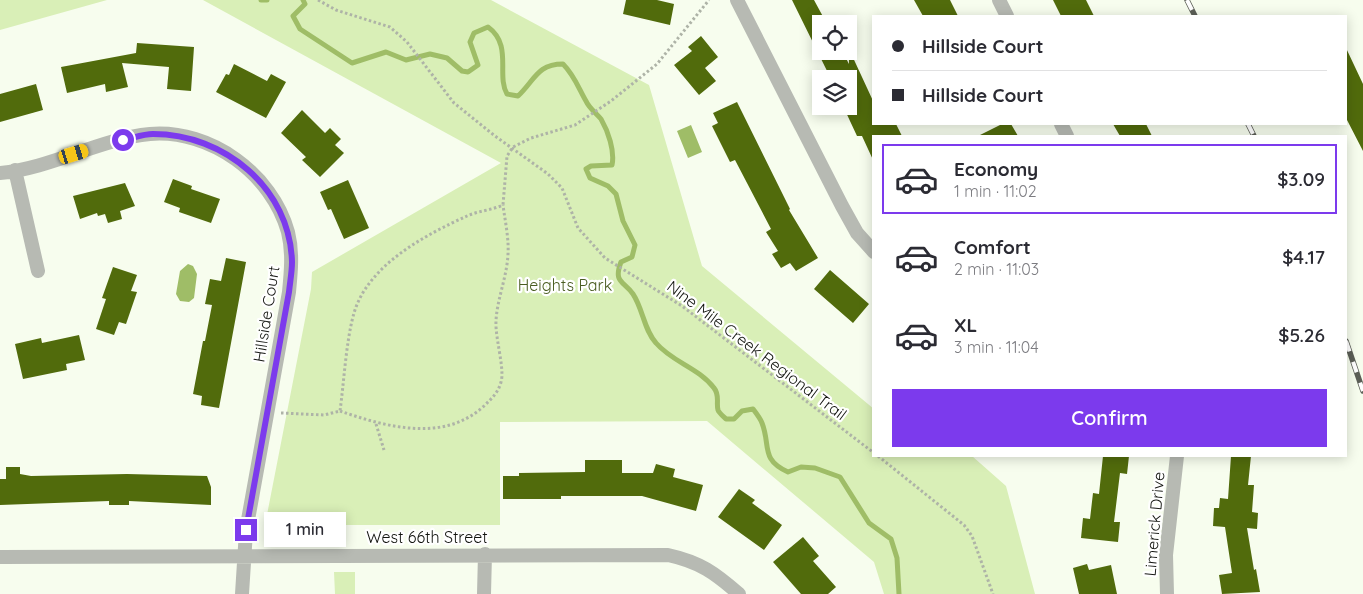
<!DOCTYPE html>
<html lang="en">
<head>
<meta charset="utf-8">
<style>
  :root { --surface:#fff; --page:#f2f2f3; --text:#2b2b33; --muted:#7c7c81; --line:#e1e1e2; --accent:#7c3aed }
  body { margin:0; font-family:Quicksand,sans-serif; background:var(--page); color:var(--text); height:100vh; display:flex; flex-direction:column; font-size:19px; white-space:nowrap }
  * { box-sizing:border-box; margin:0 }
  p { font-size:16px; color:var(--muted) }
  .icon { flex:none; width:28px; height:28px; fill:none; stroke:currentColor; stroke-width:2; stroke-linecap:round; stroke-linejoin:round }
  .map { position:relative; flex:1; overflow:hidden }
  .panel { position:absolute; left:872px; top:135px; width:475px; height:322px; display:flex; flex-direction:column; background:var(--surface); border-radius:0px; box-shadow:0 2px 12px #0003 }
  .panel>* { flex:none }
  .banner { position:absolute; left:872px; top:15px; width:475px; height:110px; border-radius:0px; box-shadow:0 2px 12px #0003; display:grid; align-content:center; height:110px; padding:0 20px; background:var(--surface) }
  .controls { position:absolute; left:812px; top:15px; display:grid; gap:10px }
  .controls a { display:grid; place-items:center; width:45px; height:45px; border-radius:0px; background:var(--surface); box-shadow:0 2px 12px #0003; font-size:25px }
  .end { position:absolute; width:22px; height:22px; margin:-11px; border:6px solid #7c3aed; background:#fff; box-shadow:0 0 0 2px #fff }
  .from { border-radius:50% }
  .bubble { position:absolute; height:35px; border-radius:0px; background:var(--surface); box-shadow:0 2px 12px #0003; font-size:16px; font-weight:600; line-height:35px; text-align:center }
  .car { position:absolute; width:15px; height:30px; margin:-15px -8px; border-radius:6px; box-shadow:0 0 4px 1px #0007; background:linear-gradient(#f5c518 24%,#345 0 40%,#f5c518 0 76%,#345 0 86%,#f5c518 0) }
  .banner b { display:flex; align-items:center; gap:18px; height:48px; font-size:19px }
  .banner b+b { border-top:1px solid var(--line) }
  .banner i { width:12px; height:12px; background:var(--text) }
  ul { padding:9px 0 0; list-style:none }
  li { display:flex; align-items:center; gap:15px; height:70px; margin:0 10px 8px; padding:0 10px; border:2px solid transparent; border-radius:0px }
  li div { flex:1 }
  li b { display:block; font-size:19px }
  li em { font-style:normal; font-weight:600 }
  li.on { border-color:var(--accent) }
  li>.icon { width:45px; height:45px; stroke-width:1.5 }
  .primary-button { display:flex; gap:10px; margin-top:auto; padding:10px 20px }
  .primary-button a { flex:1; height:58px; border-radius:0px; background:var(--accent); color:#fff; font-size:20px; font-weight:600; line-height:58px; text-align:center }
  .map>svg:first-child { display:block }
</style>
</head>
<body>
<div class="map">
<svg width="1363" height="594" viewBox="0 0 1363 594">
  <rect width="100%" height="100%" fill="#f7fdee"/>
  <path fill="#d9efb7" d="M 0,0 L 107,0 L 0,30 Z
    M 203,0 L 491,0 L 649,85 L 702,266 L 874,409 L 874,456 L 972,456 L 1006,486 L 1035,594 L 884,594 L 874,562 L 707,421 L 500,422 L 500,525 L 265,525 L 311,289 L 312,272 L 501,163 Z
    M 334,572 L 355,572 L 355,594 L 335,594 Z"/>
  <path fill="#9fbd67" d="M 691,125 L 702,152 L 688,158 L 677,131 Z
    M 188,264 L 193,266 L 197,274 L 194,298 L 189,302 L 180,301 L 176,294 L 180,271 Z"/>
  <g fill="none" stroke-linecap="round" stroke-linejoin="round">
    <path stroke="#9fbd67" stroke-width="5" d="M 261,0 L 267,0
      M 303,0 L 305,4 L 293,16 L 300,29 L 352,63 L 386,52 L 406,60 L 430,54 L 447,58 L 462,71 L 468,72 L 478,65 L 470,42 L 474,33 L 488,27 C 513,45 496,75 507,94 L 518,96 C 535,80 537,64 563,64 C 574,75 578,87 586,101 C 589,108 596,113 601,119 C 608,131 615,151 612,165 L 591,166 L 586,169 L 590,178 L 608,186 L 616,194 L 623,221 L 635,245 L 632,257 L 621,262 C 613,283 624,281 633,294 C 643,309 644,330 656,343 C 672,362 699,368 714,388 C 720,395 716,403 718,410 C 719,413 724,417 726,419 L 734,419 L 742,411 L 753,409 C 756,413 760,418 762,423 C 771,446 760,459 788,472 L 801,467 L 815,468 L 840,477 L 869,523 L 891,539 L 897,558 L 899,594"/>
  </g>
  <path fill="#516b0c" d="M 626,0 L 657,0 L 674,4 L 670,25 L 623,14 Z
    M 792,0 L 814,0 L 827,24 L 821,24 L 821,51 L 842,51 L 849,64 L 849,49 L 874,103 L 874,124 L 896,124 L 902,136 L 874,136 L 874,162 L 862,136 L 857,136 L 843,106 L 849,106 L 849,79 L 831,79 Z
    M 914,0 L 950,0 L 958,16 L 923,16 Z
    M 1053,0 L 1086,0 L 1094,16 L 1061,16 Z
    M 701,36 L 718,57 L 705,68 L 716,81 L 699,95 L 674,65 L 692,51 L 688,47 Z
    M 137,43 L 194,47 L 191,91 L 167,89 L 169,67 L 122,63 L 128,87 L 106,92 L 105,84 L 67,93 L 61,67 L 136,53 Z
    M 1346,48 L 1363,84 L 1363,151 L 1346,118 Z
    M 234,64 L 267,81 L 271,74 L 286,82 L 266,118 L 216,92 L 226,74 L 229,75 Z
    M 36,84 L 43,110 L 0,122 L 0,94 Z
    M 737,102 L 790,209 L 789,210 L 818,258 L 796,271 L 790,263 L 781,268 L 772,254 L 778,251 L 766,232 L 771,229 L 735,160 L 730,162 L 712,126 L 718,123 L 713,113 Z
    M 302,110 L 325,133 L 330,128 L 341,139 L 335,145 L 344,153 L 320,177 L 302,160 L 306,157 L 281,133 Z
    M 1002,124 L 1011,124 L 1018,136 L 978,136 Z
    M 1113,124 L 1146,124 L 1152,136 L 1120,136 Z
    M 173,179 L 192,186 L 191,189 L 220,199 L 211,223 L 179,212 L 180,208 L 164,202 Z
    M 348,180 L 369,228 L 344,239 L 331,209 L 328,210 L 320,192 Z
    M 125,183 L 135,206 L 120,211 L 122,219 L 108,223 L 105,214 L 98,216 L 97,213 L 80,219 L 73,196 Z
    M 226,258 L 246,262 L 219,408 L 201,405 L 202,396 L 193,394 L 203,341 L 205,341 L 212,305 L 205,304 L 210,279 L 221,281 Z
    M 113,267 L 137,275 L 131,291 L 137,292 L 126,324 L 119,322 L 114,335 L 96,329 L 106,299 L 102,298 Z
    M 830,270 L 869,304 L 853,323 L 814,289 Z
    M 79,335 L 85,360 L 66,364 L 67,370 L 23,379 L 15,344 L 41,338 L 42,343 Z
    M 1103,456 L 1129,456 L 1127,474 L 1120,473 L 1114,522 L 1120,522 L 1118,542 L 1081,538 L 1083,518 L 1090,519 L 1093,493 L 1099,494 Z
    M 1231,456 L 1251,456 L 1248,485 L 1254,485 L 1252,512 L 1258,513 L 1257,529 L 1247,528 L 1254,570 L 1256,569 L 1260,592 L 1222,594 L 1219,575 L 1232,573 L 1225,527 L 1213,526 L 1214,508 L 1219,508 L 1220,498 L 1228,499 Z
    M 585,460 L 622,460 L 622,473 L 653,473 L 656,464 L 675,469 L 673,477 L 703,485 L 696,511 L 642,496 L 561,496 L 561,499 L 503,499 L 503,476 L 519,476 L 519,473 L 585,472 Z
    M 6,467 L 20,467 L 20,474 L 31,476 L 127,474 L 207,476 L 211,487 L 211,505 L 129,501 L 129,505 L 109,505 L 109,501 L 0,505 L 0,479 L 6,479 Z
    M 739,489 L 755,500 L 752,503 L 782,525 L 764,550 L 718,517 Z
    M 803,537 L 819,556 L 813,561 L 836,587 L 828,594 L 801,594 L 773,562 Z
    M 1087,564 L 1089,570 L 1111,565 L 1117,594 L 1079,594 L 1073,568 Z"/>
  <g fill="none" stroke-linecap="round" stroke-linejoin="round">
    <path stroke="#aeb3a7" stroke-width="3" stroke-dasharray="2.5 2.5" stroke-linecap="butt" d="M 318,0 L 336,10 L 390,27 L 407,42 L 454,103 L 495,136 L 548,174 L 562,188 L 578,228 L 605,258 L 682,306 L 874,453
      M 340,411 C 386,427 444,443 484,406 C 492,398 498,393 501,382 C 505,369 495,338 496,321 C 497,299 507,277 508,254 C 509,238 505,221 503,205
      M 281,413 L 324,415 L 340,411 C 344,382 346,341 354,313 C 368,265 425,235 467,216 C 478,211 492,210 503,205 L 507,156 L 513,147 L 531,138 L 575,125 L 611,101 L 657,64 L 709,0
      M 376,424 L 384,450
      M 878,456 L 964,525 L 972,536 L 993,594"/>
    <path stroke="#b7bab3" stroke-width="14" d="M 737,0 L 842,206 L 857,233 L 874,252
      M 999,0 L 1007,16
      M 1061,124 L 1067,136
      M 15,170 L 38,271
      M 0,173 C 52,168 99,139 150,134 C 211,129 272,174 288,232 C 293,252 291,272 289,292 L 246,531 L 242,594
      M 0,557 L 668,555 C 700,562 715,573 739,594
      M 484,594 L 485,554
      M 1167,594 L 1166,555 L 1177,456"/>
    <defs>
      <path id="rail" d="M 1187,0 L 1195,16
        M 1248,124 L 1254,136
        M 1346,341 L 1363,391"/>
    </defs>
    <use href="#rail" stroke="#5c5f57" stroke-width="5.5"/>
    <use href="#rail" stroke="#fff" stroke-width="4" stroke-dasharray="11" stroke-linecap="butt"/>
  </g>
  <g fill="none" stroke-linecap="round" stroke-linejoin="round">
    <path stroke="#7c3aed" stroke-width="6" d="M 123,140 C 133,138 143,134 153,134 C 224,134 290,188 292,262 C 292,272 290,282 289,292 L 246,530"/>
  </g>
  <g text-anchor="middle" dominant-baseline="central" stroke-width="4.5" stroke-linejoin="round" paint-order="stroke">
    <g font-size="16" fill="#495c20" stroke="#fff">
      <text x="565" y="285">Heights Park</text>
    </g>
    <g font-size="16" fill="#12140f" stroke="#fff">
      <text transform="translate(266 314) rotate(-81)">Hillside Court</text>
      <text transform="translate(757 350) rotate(37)">Nine Mile Creek Regional Trail</text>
      <text transform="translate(1154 524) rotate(-85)">Limerick Drive</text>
      <text x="427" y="537">West 66th Street</text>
    </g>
  </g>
</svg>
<div class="controls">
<a><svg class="icon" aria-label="locate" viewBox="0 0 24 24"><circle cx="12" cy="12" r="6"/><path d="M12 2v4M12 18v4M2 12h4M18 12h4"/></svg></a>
<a><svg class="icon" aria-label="layers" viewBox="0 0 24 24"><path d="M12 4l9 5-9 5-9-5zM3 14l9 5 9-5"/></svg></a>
</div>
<i class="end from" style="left:123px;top:140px"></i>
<i class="end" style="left:246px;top:530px"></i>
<div class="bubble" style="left:264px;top:512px;width:82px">1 min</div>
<i class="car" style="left:74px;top:154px;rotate:73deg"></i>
<div class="banner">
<b><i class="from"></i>Hillside Court</b>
<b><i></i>Hillside Court</b>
</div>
<section class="panel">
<ul>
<li class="on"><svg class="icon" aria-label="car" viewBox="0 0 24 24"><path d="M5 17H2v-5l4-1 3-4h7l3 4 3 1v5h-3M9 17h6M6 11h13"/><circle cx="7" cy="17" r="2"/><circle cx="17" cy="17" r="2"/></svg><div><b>Economy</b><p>1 min · 11:02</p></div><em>$3.09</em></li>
<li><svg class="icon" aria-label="car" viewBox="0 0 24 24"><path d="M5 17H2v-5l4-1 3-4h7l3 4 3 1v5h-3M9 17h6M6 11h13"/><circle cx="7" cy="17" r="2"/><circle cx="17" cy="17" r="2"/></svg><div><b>Comfort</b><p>2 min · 11:03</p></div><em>$4.17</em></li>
<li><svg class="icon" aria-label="car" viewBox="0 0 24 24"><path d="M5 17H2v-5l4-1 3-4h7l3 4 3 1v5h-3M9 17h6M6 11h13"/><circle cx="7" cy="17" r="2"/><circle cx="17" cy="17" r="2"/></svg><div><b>XL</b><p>3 min · 11:04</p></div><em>$5.26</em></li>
</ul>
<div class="primary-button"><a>Confirm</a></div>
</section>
</div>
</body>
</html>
